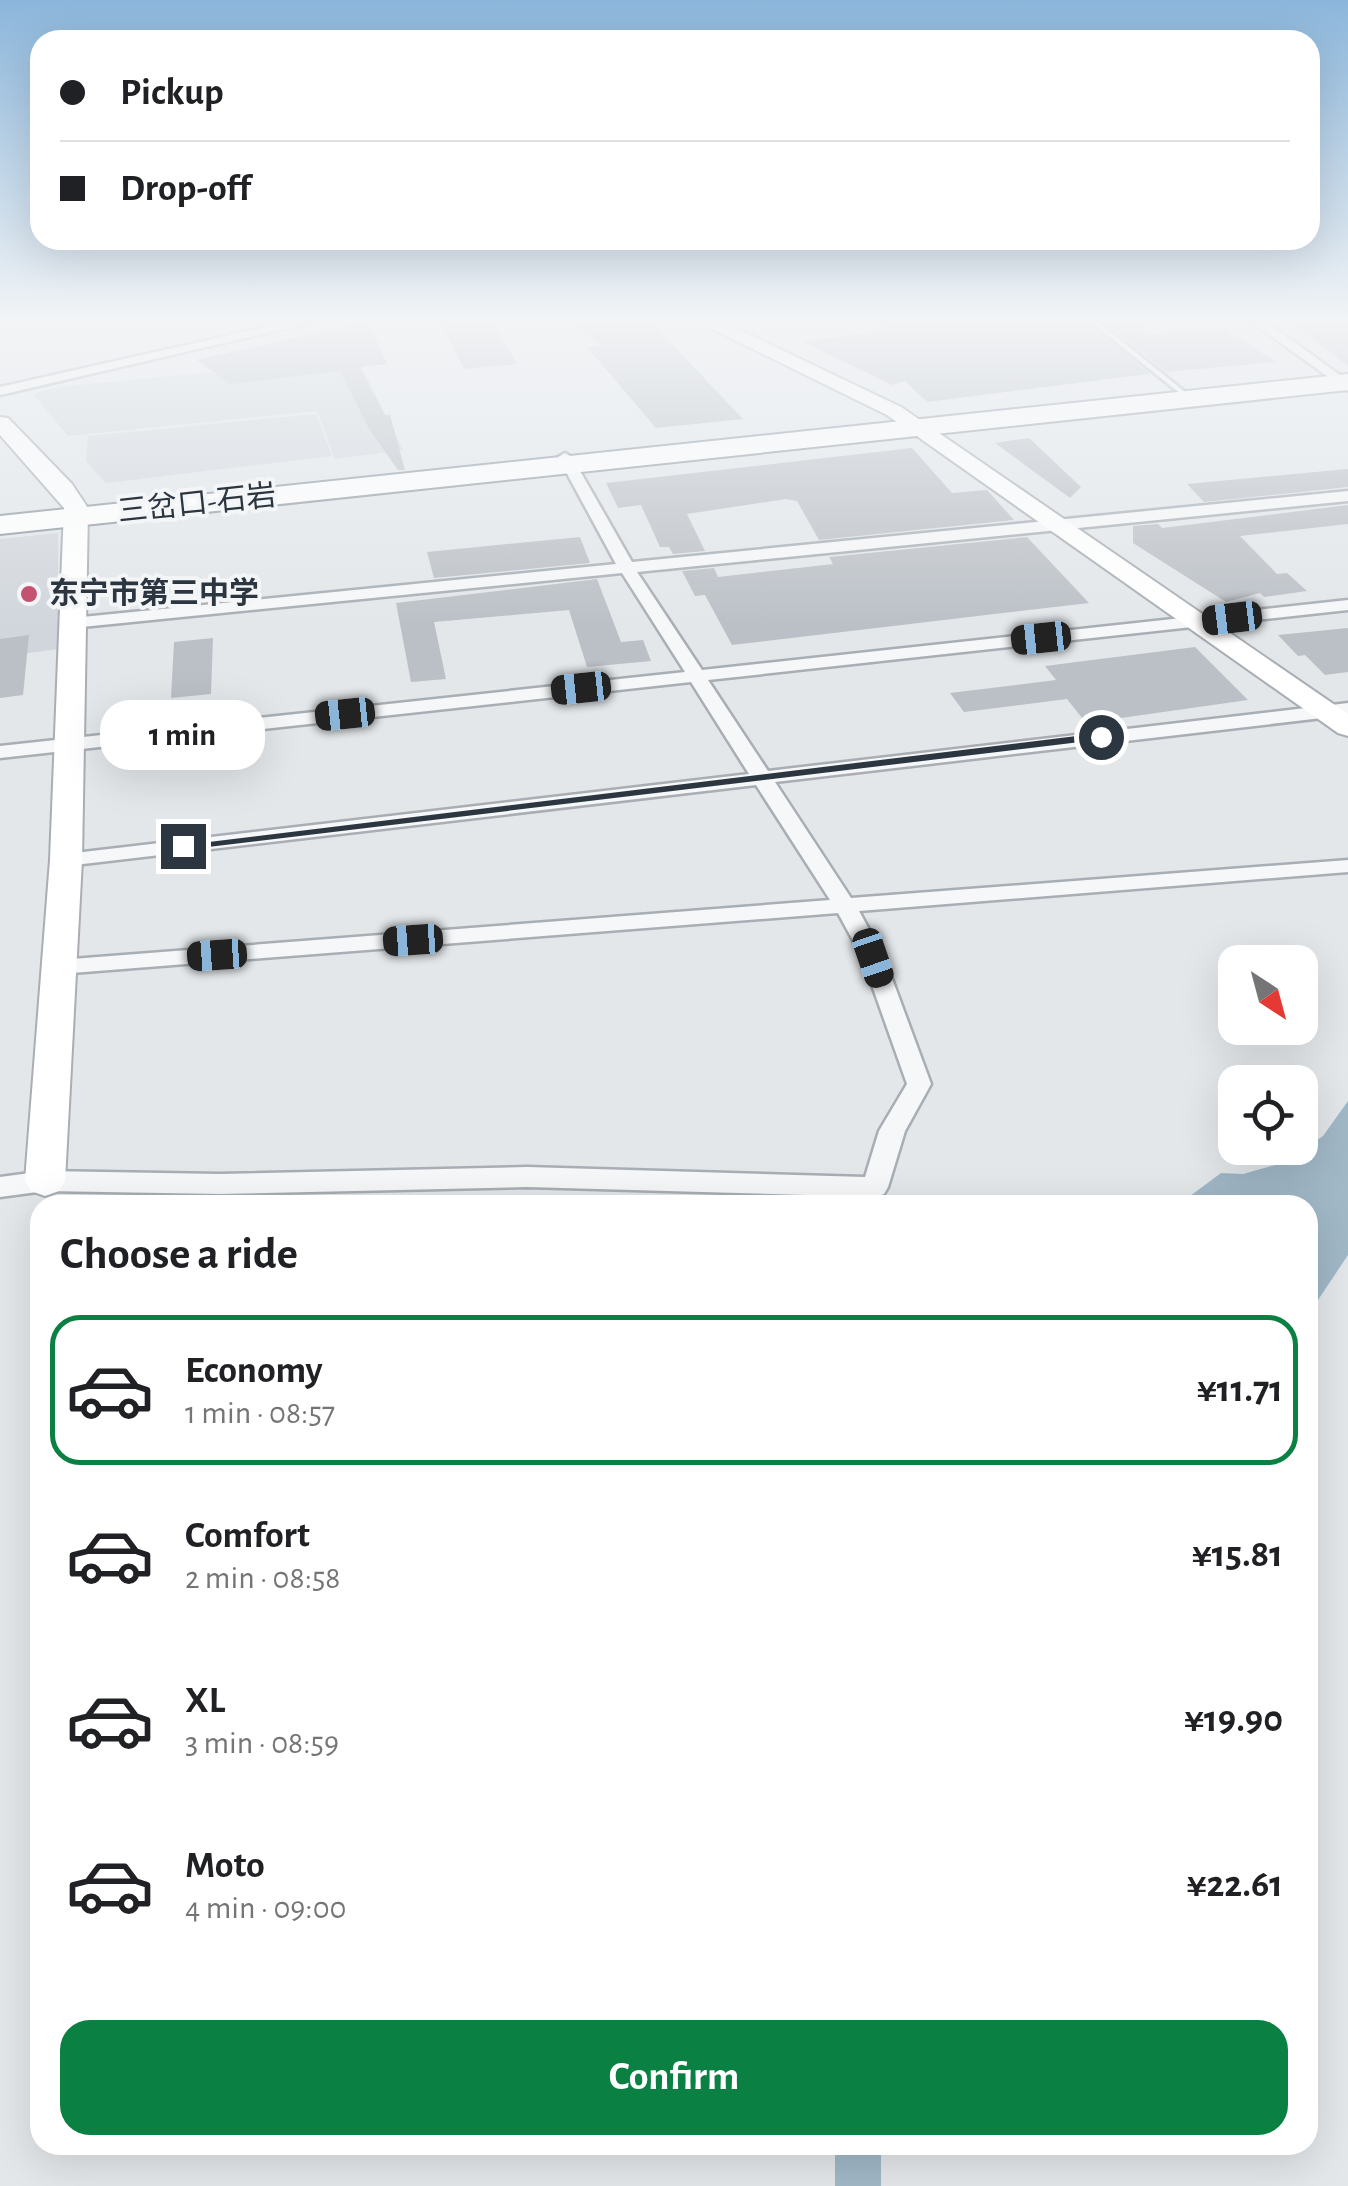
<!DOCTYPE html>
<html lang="en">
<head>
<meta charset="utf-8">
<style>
  :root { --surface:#fff; --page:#f6f6f6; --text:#202124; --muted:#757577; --line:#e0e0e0; --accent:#0b8043 }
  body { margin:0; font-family:"Alegreya Sans","Noto Sans SC",sans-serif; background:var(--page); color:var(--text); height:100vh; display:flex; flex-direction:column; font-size:38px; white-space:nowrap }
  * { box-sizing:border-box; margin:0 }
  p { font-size:32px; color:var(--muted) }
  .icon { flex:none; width:55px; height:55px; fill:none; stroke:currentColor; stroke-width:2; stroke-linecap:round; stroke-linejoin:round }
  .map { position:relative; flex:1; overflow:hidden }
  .details { position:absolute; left:30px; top:1195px; width:1288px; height:960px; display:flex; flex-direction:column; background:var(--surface); border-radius:30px; box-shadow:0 10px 40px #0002 }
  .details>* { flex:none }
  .guide { position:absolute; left:30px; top:30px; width:1290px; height:220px; border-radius:30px; box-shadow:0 10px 40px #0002; display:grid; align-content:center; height:220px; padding:0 30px; background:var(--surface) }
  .needle { width:65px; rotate:144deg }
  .controls { position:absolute; left:1218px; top:945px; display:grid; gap:20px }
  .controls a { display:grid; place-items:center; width:100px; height:100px; border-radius:20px; background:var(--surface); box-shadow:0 10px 40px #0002; font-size:50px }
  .end { position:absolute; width:45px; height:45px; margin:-22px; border:12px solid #2c3641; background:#fff; box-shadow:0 0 0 5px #fff }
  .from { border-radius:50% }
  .bubble { position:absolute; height:70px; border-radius:30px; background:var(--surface); box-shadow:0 10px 40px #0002; font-size:32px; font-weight:600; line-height:70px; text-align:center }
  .car { position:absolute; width:30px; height:60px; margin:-30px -15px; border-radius:12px; box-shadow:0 0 8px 2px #0007; background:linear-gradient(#222 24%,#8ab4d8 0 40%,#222 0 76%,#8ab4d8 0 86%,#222 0) }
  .guide b { display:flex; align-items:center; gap:35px; height:95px; font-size:38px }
  .guide b+b { border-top:2px solid var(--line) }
  .guide i { width:25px; height:25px; background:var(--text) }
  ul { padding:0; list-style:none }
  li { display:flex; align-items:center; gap:30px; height:150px; margin:0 20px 15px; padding:0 10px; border:5px solid transparent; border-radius:30px }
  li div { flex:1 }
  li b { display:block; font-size:38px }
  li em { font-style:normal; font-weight:600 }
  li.on { border-color:var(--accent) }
  li>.icon { width:90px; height:90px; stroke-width:1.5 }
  h2 { padding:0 30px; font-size:45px; line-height:120px }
  .button { display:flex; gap:20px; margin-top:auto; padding:20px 30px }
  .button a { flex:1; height:115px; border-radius:30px; background:var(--accent); color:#fff; font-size:40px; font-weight:600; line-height:115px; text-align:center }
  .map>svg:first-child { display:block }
</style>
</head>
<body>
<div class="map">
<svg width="1348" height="2186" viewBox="0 0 1348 2186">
  <rect width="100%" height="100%" fill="#e3e7ea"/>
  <path fill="#d1d6dc" d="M 357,358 L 403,450 L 335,459 L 317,411 L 68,436 L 33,394 L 59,387 Z
    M 316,414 L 332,456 L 106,483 L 86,461 L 88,436 Z
    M 58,533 L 58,649 L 0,657 L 0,539 Z"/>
  <path fill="#a1b8c7" d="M 1348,1101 L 1348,1255 L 1308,1315 L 1308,1205 L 1178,1205 L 1221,1173 L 1243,1174 L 1282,1163 L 1323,1136 Z"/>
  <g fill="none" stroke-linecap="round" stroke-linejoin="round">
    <path fill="#a1b8c7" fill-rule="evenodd" d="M 835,2145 L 881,2145 L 881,2186 L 835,2186 Z"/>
  </g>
  <path fill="#bbc0c6" d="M 368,321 L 387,364 L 360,367 L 385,415 L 390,415 L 405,470 L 398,470 L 369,429 L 340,371 L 230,384 L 197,360 Z
    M 440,321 L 495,325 L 517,364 L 464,369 Z
    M 598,321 L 650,321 L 743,419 L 656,428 L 587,347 L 603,345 L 571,327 Z
    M 877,321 L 1086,321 L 1150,374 L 927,402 L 905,381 L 892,385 L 803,342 L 887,330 Z
    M 1103,321 L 1145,321 L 1145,335 L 1222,327 L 1276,362 L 1166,372 Z
    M 1285,321 L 1348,321 L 1348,366 L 1320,344 Z
    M 1029,438 L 1081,487 L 1070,498 L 995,443 Z
    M 912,448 L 952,493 L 987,490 L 1014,520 L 819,540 L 797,501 L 786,499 L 687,514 L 705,551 L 673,554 L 669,547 L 660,547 L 641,505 L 618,508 L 606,483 Z
    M 1348,469 L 1348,487 L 1204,502 L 1187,484 Z
    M 1348,505 L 1348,524 L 1240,536 L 1277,574 L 1287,573 L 1307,591 L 1264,597 L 1260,593 L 1226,602 L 1133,543 L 1133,526 L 1158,524 L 1162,528 Z
    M 580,537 L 590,563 L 434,578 L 427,552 Z
    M 1027,537 L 1089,603 L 732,645 L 705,595 L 695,596 L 682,571 L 714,568 L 718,577 L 833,564 L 829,557 Z
    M 597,579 L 621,642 L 643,640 L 651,661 L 587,667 L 569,610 L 434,622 L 446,679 L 411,682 L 396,603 Z
    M 1348,628 L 1348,672 L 1325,675 L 1305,655 L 1298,656 L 1278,635 Z
    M 29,635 L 23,695 L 0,698 L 0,639 Z
    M 213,638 L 211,694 L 171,698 L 174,642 Z
    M 1195,647 L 1248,700 L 1086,723 L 1067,699 L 964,712 L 950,693 L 1056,680 L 1045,666 Z"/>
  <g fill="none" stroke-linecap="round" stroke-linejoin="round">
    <defs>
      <path id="lane" d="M 1090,321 L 1097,321 L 1186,393 L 1186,395 L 1182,395 Z"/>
      <path id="street" d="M 293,321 L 318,321 L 0,395 L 0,387 Z
        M 1250,321 L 1265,321 L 1348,381 L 1348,391 Z
        M 565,453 L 572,457 L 632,562 L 1348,491 L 1348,501 L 637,572 L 702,670 L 1348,600 L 1348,610 L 708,680 L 768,771 L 1348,703 L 1348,715 L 775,782 L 851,898 L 1348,860 L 1348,872 L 859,911 L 884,957 L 931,1084 L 905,1131 L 888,1187 L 884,1194 L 875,1197 L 527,1187 L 220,1194 L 45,1191 L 0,1197 L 0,1177 L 45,1171 L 220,1174 L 527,1167 L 865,1177 L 879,1131 L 907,1084 L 862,957 L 838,913 L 59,974 L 48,967 L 59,960 L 830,900 L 756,785 L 66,866 L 55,860 L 66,854 L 749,774 L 691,682 L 0,758 L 0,746 L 685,672 L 622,573 L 72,628 L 63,623 L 72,618 L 616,564 L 558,457 Z"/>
      <path id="secondary" d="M 696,321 L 721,321 L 901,407 L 1348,714 L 1348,736 L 1338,733 L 887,415 Z
        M 0,417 L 8,418 L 72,484 L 88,508 L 82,860 L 65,1181 L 59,1191 L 45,1196 L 31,1191 L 25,1181 L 50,860 L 64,508 L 0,435 Z"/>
      <path id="highway" d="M 1348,374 L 1348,390 L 0,534 L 0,516 Z"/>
    </defs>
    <use href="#lane" stroke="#a8aeb4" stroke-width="6"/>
    <use href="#street" stroke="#a8aeb4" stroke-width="5"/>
    <use href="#secondary" stroke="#a8aeb4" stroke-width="4"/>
    <use href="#highway" stroke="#8c969f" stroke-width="4"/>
    <use href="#lane" fill="#f5f7f8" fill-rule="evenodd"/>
    <use href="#street" fill="#f5f7f8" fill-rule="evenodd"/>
    <use href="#secondary" fill="#fff" fill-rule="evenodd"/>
    <use href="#highway" fill="#fff" fill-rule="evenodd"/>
  </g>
  <linearGradient id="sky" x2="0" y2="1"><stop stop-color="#8bb6db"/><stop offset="0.51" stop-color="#f2f4f6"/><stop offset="1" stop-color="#f2f4f6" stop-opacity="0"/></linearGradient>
  <rect width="1348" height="627" fill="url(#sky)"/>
  <path fill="#2c3641" d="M 1101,733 L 1105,739 L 183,850 L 176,846 Z"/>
  <circle fill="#c45371" stroke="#f3f5f7" stroke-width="4" cx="29" cy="594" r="10"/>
  <g text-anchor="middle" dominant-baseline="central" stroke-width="8" stroke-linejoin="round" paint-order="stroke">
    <g font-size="30" fill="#2c3641" stroke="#f3f5f7">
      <text transform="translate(197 504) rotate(-6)">三岔口-石岩</text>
    </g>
    <g font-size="30" font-weight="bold" fill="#2c3641" stroke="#f3f5f7" text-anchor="start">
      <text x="49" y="594">东宁市第三中学</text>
    </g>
  </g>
</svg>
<div class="controls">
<a><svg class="needle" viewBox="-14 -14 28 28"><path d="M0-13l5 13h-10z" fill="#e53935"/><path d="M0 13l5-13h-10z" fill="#757577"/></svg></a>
<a><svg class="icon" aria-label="locate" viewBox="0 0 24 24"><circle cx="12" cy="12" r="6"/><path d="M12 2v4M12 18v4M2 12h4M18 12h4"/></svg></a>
</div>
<i class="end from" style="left:1101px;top:737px"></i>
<i class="end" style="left:183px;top:846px"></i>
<div class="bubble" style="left:100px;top:700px;width:165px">1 min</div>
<i class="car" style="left:1232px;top:618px;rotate:263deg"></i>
<i class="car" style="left:1041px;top:638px;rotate:264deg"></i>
<i class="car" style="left:581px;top:688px;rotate:264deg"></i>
<i class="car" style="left:345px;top:714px;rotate:264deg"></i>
<i class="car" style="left:413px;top:940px;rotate:266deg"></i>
<i class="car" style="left:217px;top:955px;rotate:266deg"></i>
<i class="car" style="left:873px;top:958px;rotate:161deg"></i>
<div class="guide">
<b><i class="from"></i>Pickup</b>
<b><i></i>Drop-off</b>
</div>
<section class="details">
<h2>Choose a ride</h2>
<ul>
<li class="on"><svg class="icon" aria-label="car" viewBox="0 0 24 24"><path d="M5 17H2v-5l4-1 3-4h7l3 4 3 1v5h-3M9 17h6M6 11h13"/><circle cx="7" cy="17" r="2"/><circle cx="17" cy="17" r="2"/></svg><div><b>Economy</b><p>1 min · 08:57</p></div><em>¥11.71</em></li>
<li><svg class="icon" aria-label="car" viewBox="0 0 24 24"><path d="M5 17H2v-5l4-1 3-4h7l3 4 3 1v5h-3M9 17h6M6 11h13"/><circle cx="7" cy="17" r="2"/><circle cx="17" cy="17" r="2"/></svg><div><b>Comfort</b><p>2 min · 08:58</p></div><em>¥15.81</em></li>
<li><svg class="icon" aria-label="car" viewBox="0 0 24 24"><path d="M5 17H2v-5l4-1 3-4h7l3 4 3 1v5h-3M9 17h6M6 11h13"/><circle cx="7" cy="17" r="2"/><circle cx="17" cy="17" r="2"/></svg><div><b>XL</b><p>3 min · 08:59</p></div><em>¥19.90</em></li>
<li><svg class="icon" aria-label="car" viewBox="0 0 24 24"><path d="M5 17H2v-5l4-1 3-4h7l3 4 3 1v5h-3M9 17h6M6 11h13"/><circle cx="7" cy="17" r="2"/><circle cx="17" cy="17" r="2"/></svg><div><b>Moto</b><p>4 min · 09:00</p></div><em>¥22.61</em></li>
</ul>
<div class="button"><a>Confirm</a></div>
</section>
</div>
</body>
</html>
